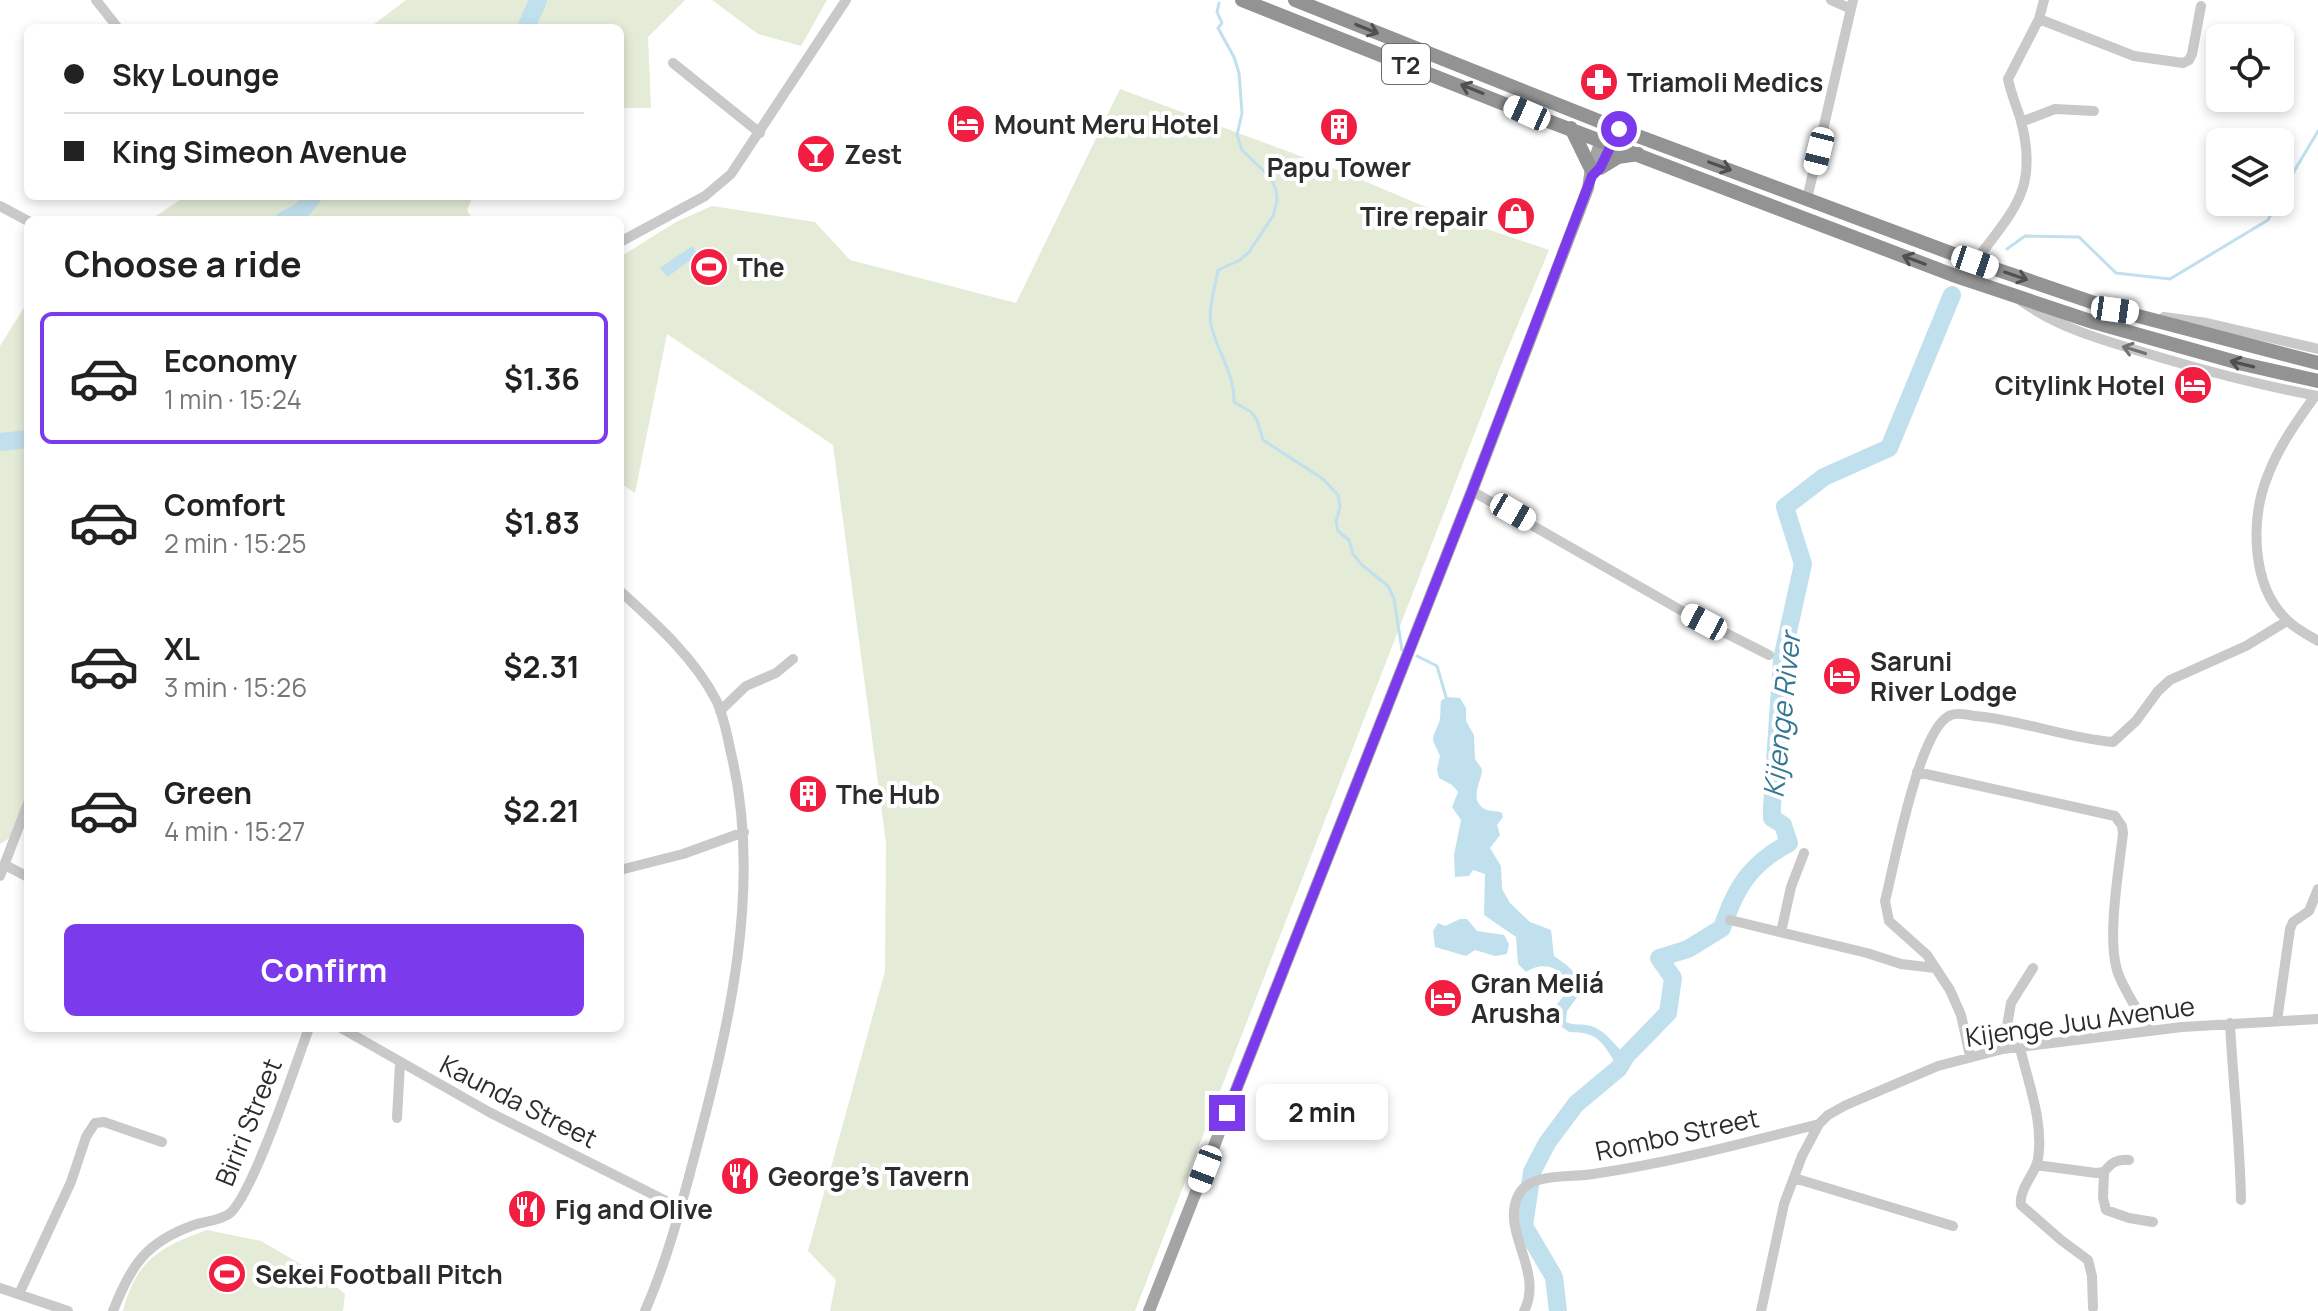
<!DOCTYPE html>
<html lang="en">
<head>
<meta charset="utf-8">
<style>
  :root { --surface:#fff; --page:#f6f6f6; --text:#222; --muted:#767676; --line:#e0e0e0; --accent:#7c3aed }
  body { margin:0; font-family:Manrope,sans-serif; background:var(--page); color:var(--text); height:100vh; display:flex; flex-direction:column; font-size:30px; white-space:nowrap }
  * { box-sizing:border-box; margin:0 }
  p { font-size:26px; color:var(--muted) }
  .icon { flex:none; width:44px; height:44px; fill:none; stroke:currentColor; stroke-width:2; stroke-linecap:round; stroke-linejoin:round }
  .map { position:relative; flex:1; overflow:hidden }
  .details { position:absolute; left:24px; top:216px; width:600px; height:816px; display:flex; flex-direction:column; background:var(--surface); border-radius:12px; box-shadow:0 4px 12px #0003 }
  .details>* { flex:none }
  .top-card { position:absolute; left:24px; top:24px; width:600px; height:176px; border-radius:12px; box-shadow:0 4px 12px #0003; display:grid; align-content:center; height:176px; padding:0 40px; background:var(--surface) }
  .controls { position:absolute; left:2206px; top:24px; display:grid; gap:16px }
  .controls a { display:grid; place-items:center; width:88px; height:88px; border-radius:12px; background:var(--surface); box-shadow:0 4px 12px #0003; font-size:40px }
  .end { position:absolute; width:36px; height:36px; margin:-18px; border:10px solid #7c3aed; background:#fff; box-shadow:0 0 0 4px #fff }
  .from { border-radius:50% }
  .bubble { position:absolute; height:56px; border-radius:12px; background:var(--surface); box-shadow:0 4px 12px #0003; font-size:26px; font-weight:700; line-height:56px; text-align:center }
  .car { position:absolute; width:24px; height:48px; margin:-24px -12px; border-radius:10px; box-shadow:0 0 6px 2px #0007; background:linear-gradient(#fff 24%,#345 0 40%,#fff 0 76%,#345 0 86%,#fff 0) }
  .top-card b { display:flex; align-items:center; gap:28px; height:76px; font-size:30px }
  .top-card b+b { border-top:2px solid var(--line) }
  .top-card i { width:20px; height:20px; background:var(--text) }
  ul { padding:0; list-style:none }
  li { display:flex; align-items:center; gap:24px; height:132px; margin:0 16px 12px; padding:0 24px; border:4px solid transparent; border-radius:12px }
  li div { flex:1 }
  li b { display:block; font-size:30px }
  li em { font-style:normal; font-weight:700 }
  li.active { border-color:var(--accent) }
  li>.icon { width:72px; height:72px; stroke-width:1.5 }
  h2 { padding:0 40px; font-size:36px; line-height:96px }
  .button { display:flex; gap:16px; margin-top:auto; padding:16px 40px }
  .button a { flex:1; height:92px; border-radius:12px; background:var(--accent); color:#fff; font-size:32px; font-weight:700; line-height:92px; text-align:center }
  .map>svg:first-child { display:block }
</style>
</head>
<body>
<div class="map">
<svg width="2318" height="1311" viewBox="0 0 2318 1311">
  <rect width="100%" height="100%" fill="#fff"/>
  <path fill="#e4ebd7" d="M 406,0 L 685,0 L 648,37 L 651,108 L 620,108 L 620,28 L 369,28 Z
    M 712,0 L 827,0 L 801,46 L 758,34 Z
    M 1120,89 L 1338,170 L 1440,213 L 1549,250 L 1501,365 L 1135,1311 L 830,1311 L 836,1280 L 808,1251 L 885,971 L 886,843 L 833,445 L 667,334 L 635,493 L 620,483 L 620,257 L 676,222 L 712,206 L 815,222 L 850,260 L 1016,303 Z
    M 186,196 L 473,196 L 467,210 L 473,220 L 150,220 Z
    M 28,301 L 28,826 L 0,844 L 0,346 Z
    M 207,1230 L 261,1241 L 328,1280 L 345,1294 L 343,1311 L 123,1311 C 136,1260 160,1247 207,1230 Z"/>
  <path fill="#c1e0ed" d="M 692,246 L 698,255 L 667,277 L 660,268 Z
    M 1446,697 L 1460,698 L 1466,708 L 1466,721 L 1474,735 L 1475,759 L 1482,769 C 1482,782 1469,797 1483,808 C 1488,812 1496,810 1502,813 L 1503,817 L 1497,825 L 1500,835 L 1490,848 L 1501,866 L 1502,889 L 1510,903 L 1530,922 L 1551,930 L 1554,956 C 1570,967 1578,972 1581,992 L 1567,1011 L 1566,1022 C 1575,1026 1582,1023 1591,1026 C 1605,1030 1616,1046 1626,1056 L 1619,1068 C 1602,1044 1601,1032 1569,1032 L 1552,1020 L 1554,1008 L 1570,988 C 1564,967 1543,960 1526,972 L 1518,964 L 1516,937 L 1484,915 L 1485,874 L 1473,870 L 1469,876 L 1455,877 L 1454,855 L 1461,820 L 1452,807 L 1458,792 L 1452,785 L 1439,778 L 1437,769 L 1440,756 C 1432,737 1430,743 1439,723 C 1441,717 1440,708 1441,701 Z
    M 1460,919 L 1467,919 L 1477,931 L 1504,935 L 1509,944 L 1507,954 L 1495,956 L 1475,950 L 1466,956 L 1435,947 L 1433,931 L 1438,923 L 1445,926 Z"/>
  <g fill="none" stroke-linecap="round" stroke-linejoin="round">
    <path stroke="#c1e0ed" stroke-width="3" d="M 1219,3 L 1217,12 L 1222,23 L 1218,28 L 1234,57 L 1239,73 L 1242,113 L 1237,135 L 1242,150 L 1271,178 L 1276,190 L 1277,201 L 1273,216 L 1249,252 L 1240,260 L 1218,270 C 1215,287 1208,308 1211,325 C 1217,351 1235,375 1234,402 L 1251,412 L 1257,420 L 1263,440 L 1323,479 L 1338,495 L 1340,507 L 1336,522 L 1338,531 L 1349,540 L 1353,554 L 1362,565 L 1388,586 L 1394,599 L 1402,650
      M 2280,195 L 2318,131
      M 2007,249 L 2025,236 L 2079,237 L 2116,273 L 2170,279 L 2268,220 L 2277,202
      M 1417,656 L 1437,666 L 1446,697"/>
    <path stroke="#c1e0ed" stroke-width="18" d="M 526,28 L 538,0
      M 284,220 L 300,212 L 313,196
      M 0,442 L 28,439
      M 1558,1311 L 1554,1277 L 1524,1226 L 1532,1172 L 1547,1143 L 1576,1104 L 1619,1068 L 1626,1056 L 1668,1013 L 1673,978 L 1659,958 L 1688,949 L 1722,928 C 1736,887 1750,864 1789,843 L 1783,825 L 1772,818 L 1772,806 L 1782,659 L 1803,564 L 1785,507 L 1824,477 L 1889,448 L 1952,295"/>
    <path stroke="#c9c9c9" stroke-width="10" d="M 96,0 L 118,28
      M 1831,0 L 1851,9
      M 2039,19 L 2134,56 L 2183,63 L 2189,60 L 2192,54 L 2201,6
      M 673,63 L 760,133
      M 2021,122 L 2055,109 L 2094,111
      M 1807,199 L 1853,0
      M 0,206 L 28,221
      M 620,242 L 705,196 L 731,174 L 846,0
      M 1975,262 C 2013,210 2039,190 2021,121 C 2017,107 2011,94 2008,79 L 2039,19 L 2044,0
      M 2021,301 C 2058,327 2096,338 2139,351 C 2198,369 2258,385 2318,396
      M 2164,317 L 2207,323 L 2318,349
      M 2315,396 C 2297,421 2279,446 2268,475 C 2250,519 2251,586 2287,620 C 2296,629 2308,635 2318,641
      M 1472,491 L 1684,612 L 1769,655
      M 620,591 C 655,623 694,657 716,700 C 724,716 727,735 731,753 C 763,885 729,1026 695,1154 C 681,1207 667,1261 645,1311
      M 720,711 L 746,686 L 776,673 L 793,659
      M 1917,772 L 2115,816 L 2122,826 L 2123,833 C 2119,870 2107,936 2117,970 C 2123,990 2139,1011 2149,1030
      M 5,865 L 28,877
      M 620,870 L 683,854 L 744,832
      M 0,876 L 28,803
      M 1730,920 L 1867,953 L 1901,964 L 1935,968
      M 1781,932 L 1791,887 L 1804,853
      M 2277,1021 L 2290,929 L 2293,922 L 2309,911 L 2318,889
      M 2230,1023 C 2233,1083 2240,1141 2241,1200
      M 341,1028 L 489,1112 L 680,1208
      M 2020,1048 C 2028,1082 2044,1123 2038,1159 C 2035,1175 2019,1188 2021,1205 L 2061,1240 L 2088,1260 L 2092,1276 L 2093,1308
      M 2003,1049 L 2011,1003 L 2033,968
      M 1970,1056 L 1961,1015 L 1950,990 L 1927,955 L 1889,921 L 1885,901 C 1894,867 1919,726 1951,715 C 1958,712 1968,715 1975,716 C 2022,720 2066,738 2113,742 L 2136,721 L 2158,691 L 2170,680 L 2246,646 L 2287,621
      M 397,1118 L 400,1063
      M 2036,1165 L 2096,1173 L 2104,1172 C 2112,1162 2117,1159 2129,1160
      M 2104,1172 L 2103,1198 L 2106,1210 L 2129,1218 L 2153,1222
      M 1794,1178 L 1953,1226
      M 0,1288 L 68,1311
      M 19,1294 L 71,1182 L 86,1137 L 95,1123 L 104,1122 L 162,1142
      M 113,1311 C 131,1265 146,1242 194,1225 C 205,1221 219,1221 229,1214 C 252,1197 296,1063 309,1028
      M 1524,1311 C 1545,1271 1499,1230 1519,1194 C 1531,1172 1572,1178 1593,1174 C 1670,1163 1744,1143 1819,1124
      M 1761,1311 L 1784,1204 L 1802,1156 L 1819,1124 L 1828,1115 L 1846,1105 L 1938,1066 L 2003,1049 L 2182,1027 L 2318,1019"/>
    <path stroke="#a4a4a4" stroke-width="12" d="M 1149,1311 L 1472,491 L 1588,188 L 1591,169 L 1607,124"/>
    <path stroke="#939393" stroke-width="14" d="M 1242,0 L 1527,113 L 1953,275 L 2093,322 L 2243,364 L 2318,381
      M 1295,0 L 1619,129 L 1975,262 L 2115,310 L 2318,363
      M 1571,128 L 1591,169
      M 1600,168 L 1618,157 L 1638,154"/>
  </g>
  <defs><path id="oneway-shaft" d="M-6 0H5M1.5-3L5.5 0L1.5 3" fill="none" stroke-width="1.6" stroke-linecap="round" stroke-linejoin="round" transform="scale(2)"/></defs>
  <g stroke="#505050">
    <use href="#oneway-shaft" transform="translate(1367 29) rotate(22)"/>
    <use href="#oneway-shaft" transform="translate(1472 89) rotate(-158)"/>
    <use href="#oneway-shaft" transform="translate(1720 166) rotate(20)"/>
    <use href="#oneway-shaft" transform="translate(1914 260) rotate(-159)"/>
    <use href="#oneway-shaft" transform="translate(2016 276) rotate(19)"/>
    <use href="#oneway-shaft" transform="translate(2242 364) rotate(-166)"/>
  </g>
  <use stroke="#737373" href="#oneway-shaft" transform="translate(2134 350) rotate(-163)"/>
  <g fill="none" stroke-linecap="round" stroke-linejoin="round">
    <path stroke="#7c3aed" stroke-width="10" d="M 1227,1113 L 1472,491 L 1592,176 L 1600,168 L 1619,129"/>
  </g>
  <defs>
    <symbol id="pharmacy-disc" viewBox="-11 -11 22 22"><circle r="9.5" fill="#f21e41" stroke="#fff"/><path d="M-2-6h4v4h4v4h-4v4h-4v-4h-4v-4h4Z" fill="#fff"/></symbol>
    <symbol id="hotel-disc" viewBox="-11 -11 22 22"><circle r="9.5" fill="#f21e41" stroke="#fff"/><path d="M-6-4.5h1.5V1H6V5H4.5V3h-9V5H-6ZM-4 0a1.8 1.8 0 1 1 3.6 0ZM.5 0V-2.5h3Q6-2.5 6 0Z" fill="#fff"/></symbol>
    <symbol id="building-disc" viewBox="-11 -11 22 22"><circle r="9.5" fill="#f21e41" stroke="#fff"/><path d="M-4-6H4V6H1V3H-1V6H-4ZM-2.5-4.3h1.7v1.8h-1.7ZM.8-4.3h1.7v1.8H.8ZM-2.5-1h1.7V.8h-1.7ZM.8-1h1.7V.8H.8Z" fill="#fff"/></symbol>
    <symbol id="bar-disc" viewBox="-11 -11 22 22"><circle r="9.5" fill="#f21e41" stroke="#fff"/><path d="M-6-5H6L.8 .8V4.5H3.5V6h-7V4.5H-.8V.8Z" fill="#fff"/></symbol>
    <symbol id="shop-disc" viewBox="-11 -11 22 22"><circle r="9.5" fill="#f21e41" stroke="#fff"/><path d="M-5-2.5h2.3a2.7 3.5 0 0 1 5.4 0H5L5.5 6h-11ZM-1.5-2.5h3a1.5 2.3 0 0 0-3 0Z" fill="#fff"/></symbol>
    <symbol id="stadium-disc" viewBox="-11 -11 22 22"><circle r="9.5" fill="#f21e41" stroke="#fff"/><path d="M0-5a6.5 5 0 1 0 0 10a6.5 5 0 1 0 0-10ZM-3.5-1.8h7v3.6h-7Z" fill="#fff"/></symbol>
    <symbol id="restaurant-disc" viewBox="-11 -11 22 22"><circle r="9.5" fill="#f21e41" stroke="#fff"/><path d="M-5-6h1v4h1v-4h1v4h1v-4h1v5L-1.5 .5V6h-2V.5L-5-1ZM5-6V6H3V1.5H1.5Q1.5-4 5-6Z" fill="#fff"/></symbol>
  </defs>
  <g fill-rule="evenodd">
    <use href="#pharmacy-disc" x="1577" y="60" width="44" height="44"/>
    <use href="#hotel-disc" x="944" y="102" width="44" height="44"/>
    <use href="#building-disc" x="1317" y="105" width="44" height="44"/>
    <use href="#bar-disc" x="794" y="132" width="44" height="44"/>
    <use href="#shop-disc" x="1494" y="194" width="44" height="44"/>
    <use href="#stadium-disc" x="687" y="245" width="44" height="44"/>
    <use href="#hotel-disc" x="2171" y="363" width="44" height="44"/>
    <use href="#hotel-disc" x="1820" y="654" width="44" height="44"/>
    <use href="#building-disc" x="786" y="772" width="44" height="44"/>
    <use href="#hotel-disc" x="1421" y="976" width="44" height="44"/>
    <use href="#restaurant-disc" x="718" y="1154" width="44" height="44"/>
    <use href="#restaurant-disc" x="505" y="1187" width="44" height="44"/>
    <use href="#stadium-disc" x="205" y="1252" width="44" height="44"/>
  </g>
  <g text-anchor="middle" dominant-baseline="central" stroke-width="8" stroke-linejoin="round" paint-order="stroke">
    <rect fill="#fff" stroke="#6b6b6b" stroke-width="2" x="1382" y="44" width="48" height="40" rx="6"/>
    <g font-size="24" font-weight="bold" fill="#2c2c2c">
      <text x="1406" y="64">T2</text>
    </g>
    <g font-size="26" font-weight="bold" fill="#2c2c2c" stroke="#fff" text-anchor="start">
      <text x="1627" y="82">Triamoli Medics</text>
      <text x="994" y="124">Mount Meru Hotel</text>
      <text x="844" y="154">Zest</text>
      <text x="1339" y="167" text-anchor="middle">Papu Tower</text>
      <text x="1488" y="216" text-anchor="end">Tire repair</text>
      <text x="737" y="267">The</text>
      <text x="2165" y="385" text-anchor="end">Citylink Hotel</text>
      <text x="1870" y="661">Saruni<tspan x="1870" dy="30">River Lodge</tspan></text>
      <text x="836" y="794">The Hub</text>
      <text x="1471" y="983">Gran Meliá<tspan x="1471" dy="30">Arusha</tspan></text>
      <text x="768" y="1176">George's Tavern</text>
      <text x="555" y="1209">Fig and Olive</text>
      <text x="255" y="1274">Sekei Football Pitch</text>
    </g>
    <g font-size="26" fill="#2c2c2c" stroke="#fff">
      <text transform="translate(2080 1021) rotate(-8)">Kijenge Juu Avenue</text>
      <text transform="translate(519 1101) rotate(27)">Kaunda Street</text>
      <text transform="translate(248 1122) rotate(-68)">Biriri Street</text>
      <text transform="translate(1677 1134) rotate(-12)">Rombo Street</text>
    </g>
    <g font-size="28" font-style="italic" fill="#347793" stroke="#fff">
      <text transform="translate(1781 715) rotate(-84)">Kijenge River</text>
    </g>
  </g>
</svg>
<div class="controls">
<a><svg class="icon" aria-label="locate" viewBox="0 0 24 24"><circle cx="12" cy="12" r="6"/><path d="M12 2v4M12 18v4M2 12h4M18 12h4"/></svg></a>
<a><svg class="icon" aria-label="layers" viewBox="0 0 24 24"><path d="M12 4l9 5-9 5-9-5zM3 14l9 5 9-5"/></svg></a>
</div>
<i class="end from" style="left:1619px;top:129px"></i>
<i class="end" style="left:1227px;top:1113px"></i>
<div class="bubble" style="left:1256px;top:1084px;width:132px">2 min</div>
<i class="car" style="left:1527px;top:113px;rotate:294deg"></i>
<i class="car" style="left:1819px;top:151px;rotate:194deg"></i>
<i class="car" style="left:1975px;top:262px;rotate:109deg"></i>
<i class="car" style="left:2115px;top:310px;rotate:98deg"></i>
<i class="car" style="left:1513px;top:512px;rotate:120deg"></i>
<i class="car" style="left:1704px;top:622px;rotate:298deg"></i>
<i class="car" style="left:1205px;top:1169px;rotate:201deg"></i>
<div class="top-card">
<b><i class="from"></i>Sky Lounge</b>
<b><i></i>King Simeon Avenue</b>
</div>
<section class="details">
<h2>Choose a ride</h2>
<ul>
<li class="active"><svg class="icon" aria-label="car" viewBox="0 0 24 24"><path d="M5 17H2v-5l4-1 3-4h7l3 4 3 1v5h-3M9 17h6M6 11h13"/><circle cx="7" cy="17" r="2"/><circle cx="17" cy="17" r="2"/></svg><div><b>Economy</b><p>1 min · 15:24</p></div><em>$1.36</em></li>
<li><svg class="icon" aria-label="car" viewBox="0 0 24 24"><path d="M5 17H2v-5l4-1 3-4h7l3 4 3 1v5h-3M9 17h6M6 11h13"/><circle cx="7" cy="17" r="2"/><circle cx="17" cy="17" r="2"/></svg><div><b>Comfort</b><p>2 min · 15:25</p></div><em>$1.83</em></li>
<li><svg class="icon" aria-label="car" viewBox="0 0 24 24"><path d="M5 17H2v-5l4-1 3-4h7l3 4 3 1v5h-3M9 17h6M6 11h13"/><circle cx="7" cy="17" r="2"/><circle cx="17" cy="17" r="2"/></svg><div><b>XL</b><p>3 min · 15:26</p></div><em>$2.31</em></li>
<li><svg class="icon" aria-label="car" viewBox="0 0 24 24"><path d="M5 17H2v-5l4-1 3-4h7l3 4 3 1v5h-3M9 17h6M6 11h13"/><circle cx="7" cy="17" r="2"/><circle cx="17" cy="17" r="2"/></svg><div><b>Green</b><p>4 min · 15:27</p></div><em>$2.21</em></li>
</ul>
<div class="button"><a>Confirm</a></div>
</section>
</div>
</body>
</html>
